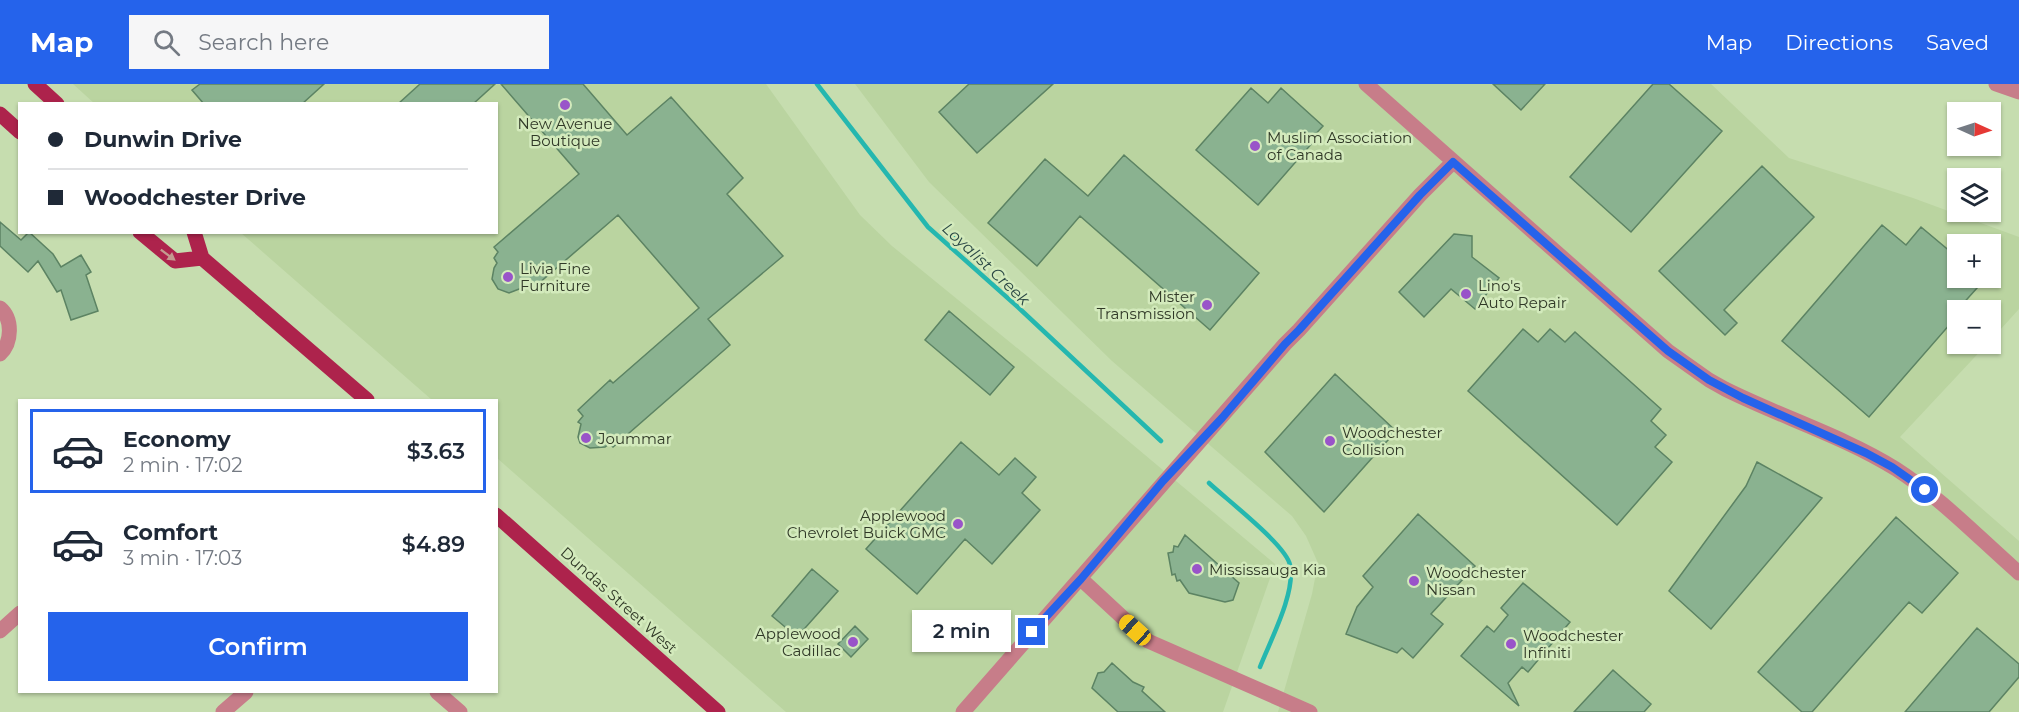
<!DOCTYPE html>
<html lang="en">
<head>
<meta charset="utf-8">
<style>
  :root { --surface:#fff; --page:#f6f6f7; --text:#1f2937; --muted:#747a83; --line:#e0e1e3; --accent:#2563eb }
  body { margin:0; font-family:Montserrat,sans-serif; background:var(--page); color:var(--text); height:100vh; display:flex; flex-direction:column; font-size:22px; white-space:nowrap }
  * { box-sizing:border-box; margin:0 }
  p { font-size:20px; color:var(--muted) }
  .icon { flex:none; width:33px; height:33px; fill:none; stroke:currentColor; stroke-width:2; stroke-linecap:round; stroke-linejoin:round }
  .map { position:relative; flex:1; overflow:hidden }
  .panel { position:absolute; left:18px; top:315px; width:480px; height:294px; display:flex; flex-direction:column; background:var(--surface); border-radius:0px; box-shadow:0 2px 4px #0004 }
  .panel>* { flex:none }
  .guide { position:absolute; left:18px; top:18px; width:480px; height:132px; border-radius:0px; box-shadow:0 2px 4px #0004; display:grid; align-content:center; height:132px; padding:0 30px; background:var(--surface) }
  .needle { width:39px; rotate:93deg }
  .controls { position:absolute; left:1947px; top:18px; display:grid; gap:12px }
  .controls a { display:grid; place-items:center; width:54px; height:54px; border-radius:0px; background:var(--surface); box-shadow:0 2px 4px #0004; font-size:30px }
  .end { position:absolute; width:27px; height:27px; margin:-14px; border:8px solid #2563eb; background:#fff; box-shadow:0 0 0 3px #fff }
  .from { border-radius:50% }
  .bubble { position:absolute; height:42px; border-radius:0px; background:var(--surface); box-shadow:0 2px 4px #0004; font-size:20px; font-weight:600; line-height:42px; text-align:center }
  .car { position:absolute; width:18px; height:36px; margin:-18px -9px; border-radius:8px; box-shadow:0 0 4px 2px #0007; background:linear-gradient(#f5c518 24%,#345 0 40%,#f5c518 0 76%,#345 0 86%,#f5c518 0) }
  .guide b { display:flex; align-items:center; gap:21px; height:57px; font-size:22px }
  .guide b+b { border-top:2px solid var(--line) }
  .guide i { width:15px; height:15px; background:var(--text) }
  ul { padding:10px 0 0; list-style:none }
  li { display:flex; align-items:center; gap:18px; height:84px; margin:0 12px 9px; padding:0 18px; border:3px solid transparent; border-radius:0px }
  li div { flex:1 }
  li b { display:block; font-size:22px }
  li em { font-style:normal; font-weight:600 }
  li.on { border-color:var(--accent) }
  li>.icon { width:54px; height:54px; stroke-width:1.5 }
  .action { display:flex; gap:12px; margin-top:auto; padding:12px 30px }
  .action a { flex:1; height:69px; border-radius:0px; background:var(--accent); color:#fff; font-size:24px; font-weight:600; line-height:69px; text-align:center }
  header { display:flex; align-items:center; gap:36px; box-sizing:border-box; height:84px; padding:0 30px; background:var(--accent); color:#fff }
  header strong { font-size:28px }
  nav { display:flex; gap:33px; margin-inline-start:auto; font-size:21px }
  .search { width:420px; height:54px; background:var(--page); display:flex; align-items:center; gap:15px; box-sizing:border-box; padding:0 21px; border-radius:0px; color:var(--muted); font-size:22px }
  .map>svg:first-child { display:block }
</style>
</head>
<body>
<header>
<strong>Map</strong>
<div class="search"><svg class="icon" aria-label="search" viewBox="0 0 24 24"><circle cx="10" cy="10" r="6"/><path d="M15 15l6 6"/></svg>Search here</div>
<nav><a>Map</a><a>Directions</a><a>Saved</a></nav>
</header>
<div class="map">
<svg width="2019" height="628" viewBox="0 0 2019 628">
  <rect width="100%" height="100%" fill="#c6ddaf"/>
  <path fill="#bad4a0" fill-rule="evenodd" d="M 73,0 L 766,0 L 860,131 L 892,162 L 1027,272 L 1275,480 L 1223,628 L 786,628 L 497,374 L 496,316 L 432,316 L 241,149 L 496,148 L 496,20 L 95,20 Z
    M 855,0 L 1711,0 L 1789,74 L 1913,114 L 2019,153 L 2019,225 L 1991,256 L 1990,226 L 1958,226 L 1958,260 L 1987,260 L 1900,353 L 2019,457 L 2019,628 L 1278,628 L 1312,510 L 1318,479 L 1306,452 L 1292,432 L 1112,277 L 929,98 ZM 1958,160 L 1990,160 L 1990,194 L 1958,194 Z"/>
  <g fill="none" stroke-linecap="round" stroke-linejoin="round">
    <path stroke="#25b7af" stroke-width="4.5" d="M 817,0 L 928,143 L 1021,226 L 1161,357
      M 951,164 L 956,150
      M 1209,399 C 1226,415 1286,461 1290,481 C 1296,509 1270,557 1260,583"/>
  </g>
  <path fill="#8ab290" stroke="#5c8363" stroke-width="1.5" d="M 200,0 L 324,0 L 302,20 L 204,20 L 192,6 Z
    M 420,0 L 495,0 L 473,20 L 398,20 Z
    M 501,0 L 583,0 L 627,51 L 671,13 L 743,94 L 727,110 L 783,172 L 708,235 L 730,261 L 613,363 L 609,360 L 605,363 L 590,364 L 580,359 L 578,353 L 581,340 L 578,338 L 583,332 L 578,326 L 610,296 L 613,299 L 699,224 L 618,131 L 531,206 L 527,202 L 509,209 L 498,205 L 492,195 L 494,184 L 497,179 L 494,174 L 498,168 L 494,163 L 579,90 Z
    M 969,0 L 1053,0 L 977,69 L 939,28 Z
    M 1493,0 L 1545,0 L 1521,26 Z
    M 1653,0 L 1669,0 L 1722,47 L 1631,148 L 1570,93 Z
    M 1251,4 L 1268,19 L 1281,4 L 1323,42 L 1311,55 L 1314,57 L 1258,121 L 1196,66 Z
    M 1124,71 L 1259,189 L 1210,246 L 1080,132 L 1037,182 L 988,139 L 1045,75 L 1088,112 Z
    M 1762,82 L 1814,133 L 1724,226 L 1737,239 L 1725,251 L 1659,187 Z
    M 0,138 L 21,156 L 29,148 L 53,170 L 61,183 L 81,171 L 91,188 L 86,191 L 98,227 L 71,236 L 61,206 L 57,208 L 38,177 L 28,188 L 0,162 Z
    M 1882,141 L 1906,161 L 1921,143 L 1958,174 L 1958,194 L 1986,194 L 1960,223 L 1962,225 L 1958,226 L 1958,231 L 1869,333 L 1782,257 Z
    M 1454,150 L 1472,152 L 1472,173 L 1499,194 L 1475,225 L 1451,205 L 1424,233 L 1399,208 Z
    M 949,227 L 1014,283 L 990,311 L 925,256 Z
    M 1523,245 L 1538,258 L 1550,245 L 1565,258 L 1575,248 L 1661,325 L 1651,337 L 1666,351 L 1655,363 L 1672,378 L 1617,441 L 1468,307 Z
    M 1335,290 L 1396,347 L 1324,428 L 1265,368 Z
    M 961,358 L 999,391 L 1015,374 L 1036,393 L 1022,409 L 1040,426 L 992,480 L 965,455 L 917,510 L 866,465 Z
    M 1757,378 L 1822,414 L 1711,545 L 1669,507 L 1746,402 Z
    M 1418,430 L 1475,482 L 1431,530 L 1443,540 L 1413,574 L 1402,564 L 1397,569 L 1346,550 L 1357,523 L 1373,503 L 1363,492 Z
    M 1896,433 L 1958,489 L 1922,529 L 1909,518 L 1812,628 L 1802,628 L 1758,588 Z
    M 1185,451 L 1239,499 L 1233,516 L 1225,518 L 1189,509 L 1180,496 L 1177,497 L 1175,490 L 1172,491 L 1168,469 L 1173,468 L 1174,462 L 1178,463 Z
    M 812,485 L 838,507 L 797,553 L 772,532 Z
    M 1523,499 L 1570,538 L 1528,588 L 1522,583 L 1508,599 L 1519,622 L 1461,572 L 1487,542 L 1494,548 L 1508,531 L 1501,524 Z
    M 855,542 L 868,555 L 851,573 L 838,560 Z
    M 1977,544 L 2019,580 L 2019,593 L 1989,628 L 1905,628 Z
    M 1112,579 L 1133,598 L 1144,603 L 1142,607 L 1165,628 L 1118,628 L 1092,604 L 1098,589 L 1104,588 Z
    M 1613,586 L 1651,620 L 1644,628 L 1574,628 Z"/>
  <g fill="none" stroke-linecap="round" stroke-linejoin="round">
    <path stroke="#c77d89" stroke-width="15" d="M 1366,0 L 1668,267 L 1709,296 L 1725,305 C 1781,333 1843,352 1896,385 C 1941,414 1979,454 2019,489
      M 1996,0 L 2019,8
      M 0,224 C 13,235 12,259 0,270
      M 1081,495 L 1148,557 L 1310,628
      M 0,547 L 20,529
      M 437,608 L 460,628
      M 223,628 L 246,608
      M 963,628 L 1285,260 L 1299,246 L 1420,111 L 1453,78"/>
    <path stroke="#ad234c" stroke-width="15" d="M 35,0 L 57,20
      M 0,30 L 20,48
      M 140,148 L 175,177 L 202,174
      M 194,148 L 202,174 L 367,316
      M 496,431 L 718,628"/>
  </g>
  <defs><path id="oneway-solid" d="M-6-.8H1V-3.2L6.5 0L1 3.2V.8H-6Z" transform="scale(1.5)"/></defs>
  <use fill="#c49a8f" href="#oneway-solid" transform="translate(168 171) rotate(37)"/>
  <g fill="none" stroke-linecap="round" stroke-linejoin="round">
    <path stroke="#2563eb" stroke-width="8" d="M 1032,548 L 1081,495 L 1163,397 L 1222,334 L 1285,260 L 1299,246 L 1420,111 L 1453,78 L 1668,267 L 1709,296 L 1743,314 L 1866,369 L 1892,383 L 1925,406"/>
  </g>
  <g fill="#9954c9" stroke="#d3eabc" stroke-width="2">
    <circle cx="565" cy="21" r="6"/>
    <circle cx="1255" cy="62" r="6"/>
    <circle cx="508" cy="193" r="6"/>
    <circle cx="1466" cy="210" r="6"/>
    <circle cx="1207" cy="221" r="6"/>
    <circle cx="586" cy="354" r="6"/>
    <circle cx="1330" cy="357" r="6"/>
    <circle cx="958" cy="440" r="6"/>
    <circle cx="1197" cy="485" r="6"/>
    <circle cx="1414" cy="497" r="6"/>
    <circle cx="853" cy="558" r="6"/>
    <circle cx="1511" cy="560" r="6"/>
  </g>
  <g text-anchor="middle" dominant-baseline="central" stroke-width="5" stroke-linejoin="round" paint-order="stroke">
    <g font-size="15" fill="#303927" stroke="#d3eabc" text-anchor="start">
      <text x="565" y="39" text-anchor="middle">New Avenue<tspan x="565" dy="17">Boutique</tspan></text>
      <text x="1267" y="53">Muslim Association<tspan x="1267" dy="17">of Canada</tspan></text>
      <text x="520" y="184">Livia Fine<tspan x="520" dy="17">Furniture</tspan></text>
      <text x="1478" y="201">Lino's<tspan x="1478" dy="17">Auto Repair</tspan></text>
      <text x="1195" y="212" text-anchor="end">Mister<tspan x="1195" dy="17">Transmission</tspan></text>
      <text x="1342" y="348">Woodchester<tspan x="1342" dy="17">Collision</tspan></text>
      <text x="598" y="354">Joummar</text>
      <text x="946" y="431" text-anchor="end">Applewood<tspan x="946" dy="17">Chevrolet Buick GMC</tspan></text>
      <text x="1209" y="485">Mississauga Kia</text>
      <text x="1426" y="488">Woodchester<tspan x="1426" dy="17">Nissan</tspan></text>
      <text x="841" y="549" text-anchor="end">Applewood<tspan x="841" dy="17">Cadillac</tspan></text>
      <text x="1523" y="551">Woodchester<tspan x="1523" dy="17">Infiniti</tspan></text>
    </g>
    <g font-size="15" fill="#303927" stroke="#d3eabc">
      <text transform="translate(619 516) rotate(42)">Dundas Street West</text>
    </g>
    <g font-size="16" font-style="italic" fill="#2b4845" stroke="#d3eabc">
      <text transform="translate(986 180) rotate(43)">Loyalist Creek</text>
    </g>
  </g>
</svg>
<div class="controls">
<a><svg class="needle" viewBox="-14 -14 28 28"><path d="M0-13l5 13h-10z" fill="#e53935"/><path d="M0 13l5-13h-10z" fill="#747a83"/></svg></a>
<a><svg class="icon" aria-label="layers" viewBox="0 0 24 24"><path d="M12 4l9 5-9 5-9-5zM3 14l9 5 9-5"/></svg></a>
<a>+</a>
<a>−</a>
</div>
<i class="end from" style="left:1925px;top:406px"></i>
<i class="end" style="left:1032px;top:548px"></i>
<div class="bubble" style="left:912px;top:526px;width:99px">2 min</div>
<i class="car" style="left:1135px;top:546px;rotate:312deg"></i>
<div class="guide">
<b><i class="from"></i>Dunwin Drive</b>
<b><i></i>Woodchester Drive</b>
</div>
<section class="panel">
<ul>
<li class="on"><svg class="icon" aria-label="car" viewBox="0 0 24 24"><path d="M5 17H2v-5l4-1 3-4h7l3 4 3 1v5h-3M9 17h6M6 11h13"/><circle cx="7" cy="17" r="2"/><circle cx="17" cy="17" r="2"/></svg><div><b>Economy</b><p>2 min · 17:02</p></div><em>$3.63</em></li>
<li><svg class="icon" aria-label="car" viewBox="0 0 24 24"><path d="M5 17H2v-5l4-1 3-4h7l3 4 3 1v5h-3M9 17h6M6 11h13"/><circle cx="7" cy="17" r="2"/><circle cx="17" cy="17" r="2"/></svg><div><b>Comfort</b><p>3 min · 17:03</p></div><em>$4.89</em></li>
</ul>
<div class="action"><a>Confirm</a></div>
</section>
</div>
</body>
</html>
